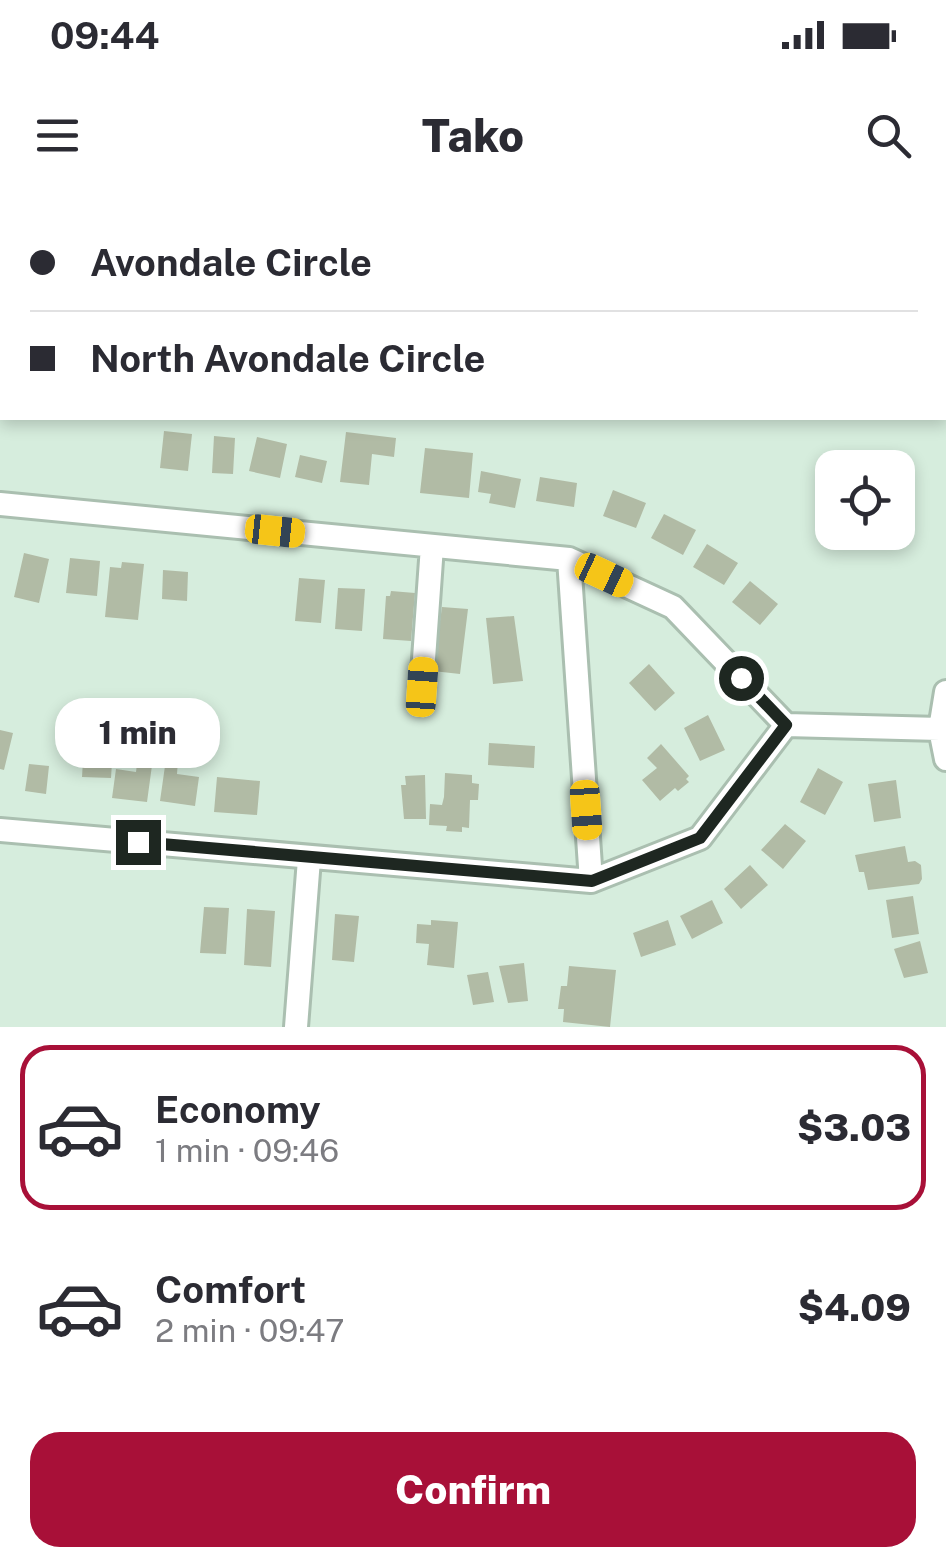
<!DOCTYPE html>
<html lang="en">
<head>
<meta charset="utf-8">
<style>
  :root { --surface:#fff; --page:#f7f7f7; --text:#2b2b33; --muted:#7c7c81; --line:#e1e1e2; --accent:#a81038 }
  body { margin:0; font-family:"Public Sans",sans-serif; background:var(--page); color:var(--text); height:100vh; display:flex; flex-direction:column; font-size:38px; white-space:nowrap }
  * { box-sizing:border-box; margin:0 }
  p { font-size:32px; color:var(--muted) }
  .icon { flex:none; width:55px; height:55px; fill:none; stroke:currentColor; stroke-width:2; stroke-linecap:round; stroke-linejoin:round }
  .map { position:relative; height:827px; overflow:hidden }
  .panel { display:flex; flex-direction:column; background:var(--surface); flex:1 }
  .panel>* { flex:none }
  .banner { position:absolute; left:0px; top:0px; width:948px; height:220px; box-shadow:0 5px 15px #0003; display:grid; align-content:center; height:220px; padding:0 30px; background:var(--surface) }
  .fabs { position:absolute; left:815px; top:250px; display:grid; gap:20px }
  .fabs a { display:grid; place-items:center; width:100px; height:100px; border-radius:20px; background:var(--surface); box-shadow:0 5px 15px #0003; font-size:50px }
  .end { position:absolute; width:45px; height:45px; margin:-22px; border:12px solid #1e2721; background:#fff; box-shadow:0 0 0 5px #fff }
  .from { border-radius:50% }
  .bubble { position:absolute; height:70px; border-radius:30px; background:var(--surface); box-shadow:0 5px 15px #0003; font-size:32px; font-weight:800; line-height:70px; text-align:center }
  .car { position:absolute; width:30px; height:60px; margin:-30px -15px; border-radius:12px; box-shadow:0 0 8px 2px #0007; background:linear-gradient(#f5c518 24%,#345 0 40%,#f5c518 0 76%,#345 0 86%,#f5c518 0) }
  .banner b { display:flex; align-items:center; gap:35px; height:95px; font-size:38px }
  .banner b+b { border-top:2px solid var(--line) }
  .banner i { width:25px; height:25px; background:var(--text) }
  ul { padding:18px 0 0; list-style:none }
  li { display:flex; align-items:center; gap:30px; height:165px; margin:0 20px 15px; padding:0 10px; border:5px solid transparent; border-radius:30px }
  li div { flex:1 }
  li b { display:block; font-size:38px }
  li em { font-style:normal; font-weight:800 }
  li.selected { border-color:var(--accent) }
  li>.icon { width:90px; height:90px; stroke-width:1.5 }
  .cta { display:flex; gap:20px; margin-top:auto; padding:20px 30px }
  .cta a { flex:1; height:115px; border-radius:30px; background:var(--accent); color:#fff; font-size:40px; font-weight:800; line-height:115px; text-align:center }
  .status { display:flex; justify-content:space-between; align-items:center; height:70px; padding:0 50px; background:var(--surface); direction:ltr }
  .status svg { height:28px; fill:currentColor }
  header { display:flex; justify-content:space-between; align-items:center; height:130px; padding:0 30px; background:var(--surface); font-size:45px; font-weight:800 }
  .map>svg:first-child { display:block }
</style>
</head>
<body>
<div class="status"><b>09:44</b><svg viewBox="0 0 49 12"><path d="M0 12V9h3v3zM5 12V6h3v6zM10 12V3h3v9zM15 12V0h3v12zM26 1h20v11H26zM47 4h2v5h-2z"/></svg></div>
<header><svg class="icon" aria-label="menu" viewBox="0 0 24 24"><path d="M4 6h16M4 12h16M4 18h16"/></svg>Tako<svg class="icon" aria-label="search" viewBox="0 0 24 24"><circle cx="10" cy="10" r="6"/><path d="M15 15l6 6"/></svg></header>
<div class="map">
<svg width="946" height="827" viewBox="0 0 946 827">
  <rect width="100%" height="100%" fill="#d6eddd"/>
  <path fill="#b1bba5" d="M 164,231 L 192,234 L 188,271 L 160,268 Z
    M 346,232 L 396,238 L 394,257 L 372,254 L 369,285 L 340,282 Z
    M 214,236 L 235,238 L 233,274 L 212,273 Z
    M 257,237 L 287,244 L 280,278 L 249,271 Z
    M 425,248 L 473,253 L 469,298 L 420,293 Z
    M 300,255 L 327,261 L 322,283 L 295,277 Z
    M 481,271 L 521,279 L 515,308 L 489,303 L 491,294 L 478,292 Z
    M 540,277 L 577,283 L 574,307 L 536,301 Z
    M 613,290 L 646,303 L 636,328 L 603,316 Z
    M 664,314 L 696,330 L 683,355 L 651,338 Z
    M 707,344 L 738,363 L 724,385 L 693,367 Z
    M 24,353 L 49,359 L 39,403 L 14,397 Z
    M 70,358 L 100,361 L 97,396 L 66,393 Z
    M 122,362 L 144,364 L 138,420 L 105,417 L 110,367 L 121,368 Z
    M 163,370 L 188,372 L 187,401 L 162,399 Z
    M 299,378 L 325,380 L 321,423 L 295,421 Z
    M 750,381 L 778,404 L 760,425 L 732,402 Z
    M 338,388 L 365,389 L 362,431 L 335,429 Z
    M 391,391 L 415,393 L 411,441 L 383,439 L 386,396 L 390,396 Z
    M 442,407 L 468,409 L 460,474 L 433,471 Z
    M 514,416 L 523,481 L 493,484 L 486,418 Z
    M 649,464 L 675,493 L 655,511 L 629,483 Z
    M 708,515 L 725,550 L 700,561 L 684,528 Z
    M 0,530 L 13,533 L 4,570 L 0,569 Z
    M 489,543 L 535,546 L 534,568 L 488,565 Z
    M 84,544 L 113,546 L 111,578 L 82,577 Z
    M 661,544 L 689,576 L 686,579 L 689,582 L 678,591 L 675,588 L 660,601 L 642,580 L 657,568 L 647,558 Z
    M 138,556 L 153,558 L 147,602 L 112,598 L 116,569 L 136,572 Z
    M 166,559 L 178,561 L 177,574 L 199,577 L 195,606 L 160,601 Z
    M 29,564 L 49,566 L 46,594 L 25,591 Z
    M 818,568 L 843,582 L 825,615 L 800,602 Z
    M 445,573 L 472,575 L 472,583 L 479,584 L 478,600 L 470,600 L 469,628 L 462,627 L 462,632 L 446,631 L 447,626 L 429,625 L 430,604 L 442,605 L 444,597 Z
    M 425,575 L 426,619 L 404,619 L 401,585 L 406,585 L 405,576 Z
    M 217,577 L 260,581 L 257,615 L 214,612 Z
    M 896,580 L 901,618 L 874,622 L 868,584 Z
    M 785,624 L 806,641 L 783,669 L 761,650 Z
    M 905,646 L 908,662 L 915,661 L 921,665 L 922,679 L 919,684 L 868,690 L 864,672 L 859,672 L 855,655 Z
    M 750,665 L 768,685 L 741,709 L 724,689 Z
    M 913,696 L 919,734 L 892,738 L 886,700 Z
    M 712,700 L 723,723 L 692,739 L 680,716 Z
    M 204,707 L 229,708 L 226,754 L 200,753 Z
    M 247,709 L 275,711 L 271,767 L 244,765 Z
    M 335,714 L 359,716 L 354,762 L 332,760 Z
    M 431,720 L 458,722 L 454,768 L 427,765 L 429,744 L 416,743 L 417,724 L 431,725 Z
    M 668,720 L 676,745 L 641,757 L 633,733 Z
    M 920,741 L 928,773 L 904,778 L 894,749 Z
    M 524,763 L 528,801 L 508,803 L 499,766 Z
    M 569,766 L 616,770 L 610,827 L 563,822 L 564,809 L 558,809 L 561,786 L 567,786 Z
    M 488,772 L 494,802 L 473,805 L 467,775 Z"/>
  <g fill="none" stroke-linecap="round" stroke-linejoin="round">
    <defs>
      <path id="minor" d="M 192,2 L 193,0
        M 260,2 L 261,0
        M 505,2 L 506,0
        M 0,106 L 2,107
        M 0,304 L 569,359 L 673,407 L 786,525
        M 569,359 L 591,681
        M 422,487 L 432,346
        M 946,492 L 940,529 L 946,559
        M 786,525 L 940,529
        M 0,630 L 591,681 L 700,638 L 786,525
        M 296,827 L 309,659"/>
      <path id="major" d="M 926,0 L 930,2"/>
    </defs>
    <use href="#minor" stroke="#aabfb0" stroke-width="28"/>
    <use href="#major" stroke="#aabfb0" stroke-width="35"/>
    <use href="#minor" stroke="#fff" stroke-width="22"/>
    <use href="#major" stroke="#fff" stroke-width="30"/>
  </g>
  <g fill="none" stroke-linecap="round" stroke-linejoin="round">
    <path stroke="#1e2721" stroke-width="12" d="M 138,642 L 592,681 L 700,638 L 786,525 L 741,478"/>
  </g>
</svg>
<div class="fabs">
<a><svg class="icon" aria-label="locate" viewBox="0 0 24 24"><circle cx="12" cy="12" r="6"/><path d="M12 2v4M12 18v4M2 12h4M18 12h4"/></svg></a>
</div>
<i class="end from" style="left:741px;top:478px"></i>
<i class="end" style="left:138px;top:642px"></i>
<div class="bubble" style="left:55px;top:498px;width:165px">1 min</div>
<i class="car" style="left:275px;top:331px;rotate:96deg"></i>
<i class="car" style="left:604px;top:375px;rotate:115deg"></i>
<i class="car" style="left:422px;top:487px;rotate:4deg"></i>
<i class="car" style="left:586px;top:610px;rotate:176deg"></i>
<div class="banner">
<b><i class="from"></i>Avondale Circle</b>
<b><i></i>North Avondale Circle</b>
</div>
</div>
<section class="panel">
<ul>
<li class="selected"><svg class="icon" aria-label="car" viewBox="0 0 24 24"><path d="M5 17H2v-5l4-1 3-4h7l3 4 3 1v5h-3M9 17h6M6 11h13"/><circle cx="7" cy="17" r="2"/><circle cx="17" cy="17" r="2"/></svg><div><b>Economy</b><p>1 min · 09:46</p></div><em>$3.03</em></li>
<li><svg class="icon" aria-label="car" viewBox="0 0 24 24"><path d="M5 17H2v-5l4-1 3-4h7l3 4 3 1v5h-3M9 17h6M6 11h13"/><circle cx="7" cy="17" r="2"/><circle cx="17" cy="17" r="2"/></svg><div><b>Comfort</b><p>2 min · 09:47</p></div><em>$4.09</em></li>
</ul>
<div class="cta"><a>Confirm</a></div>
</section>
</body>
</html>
